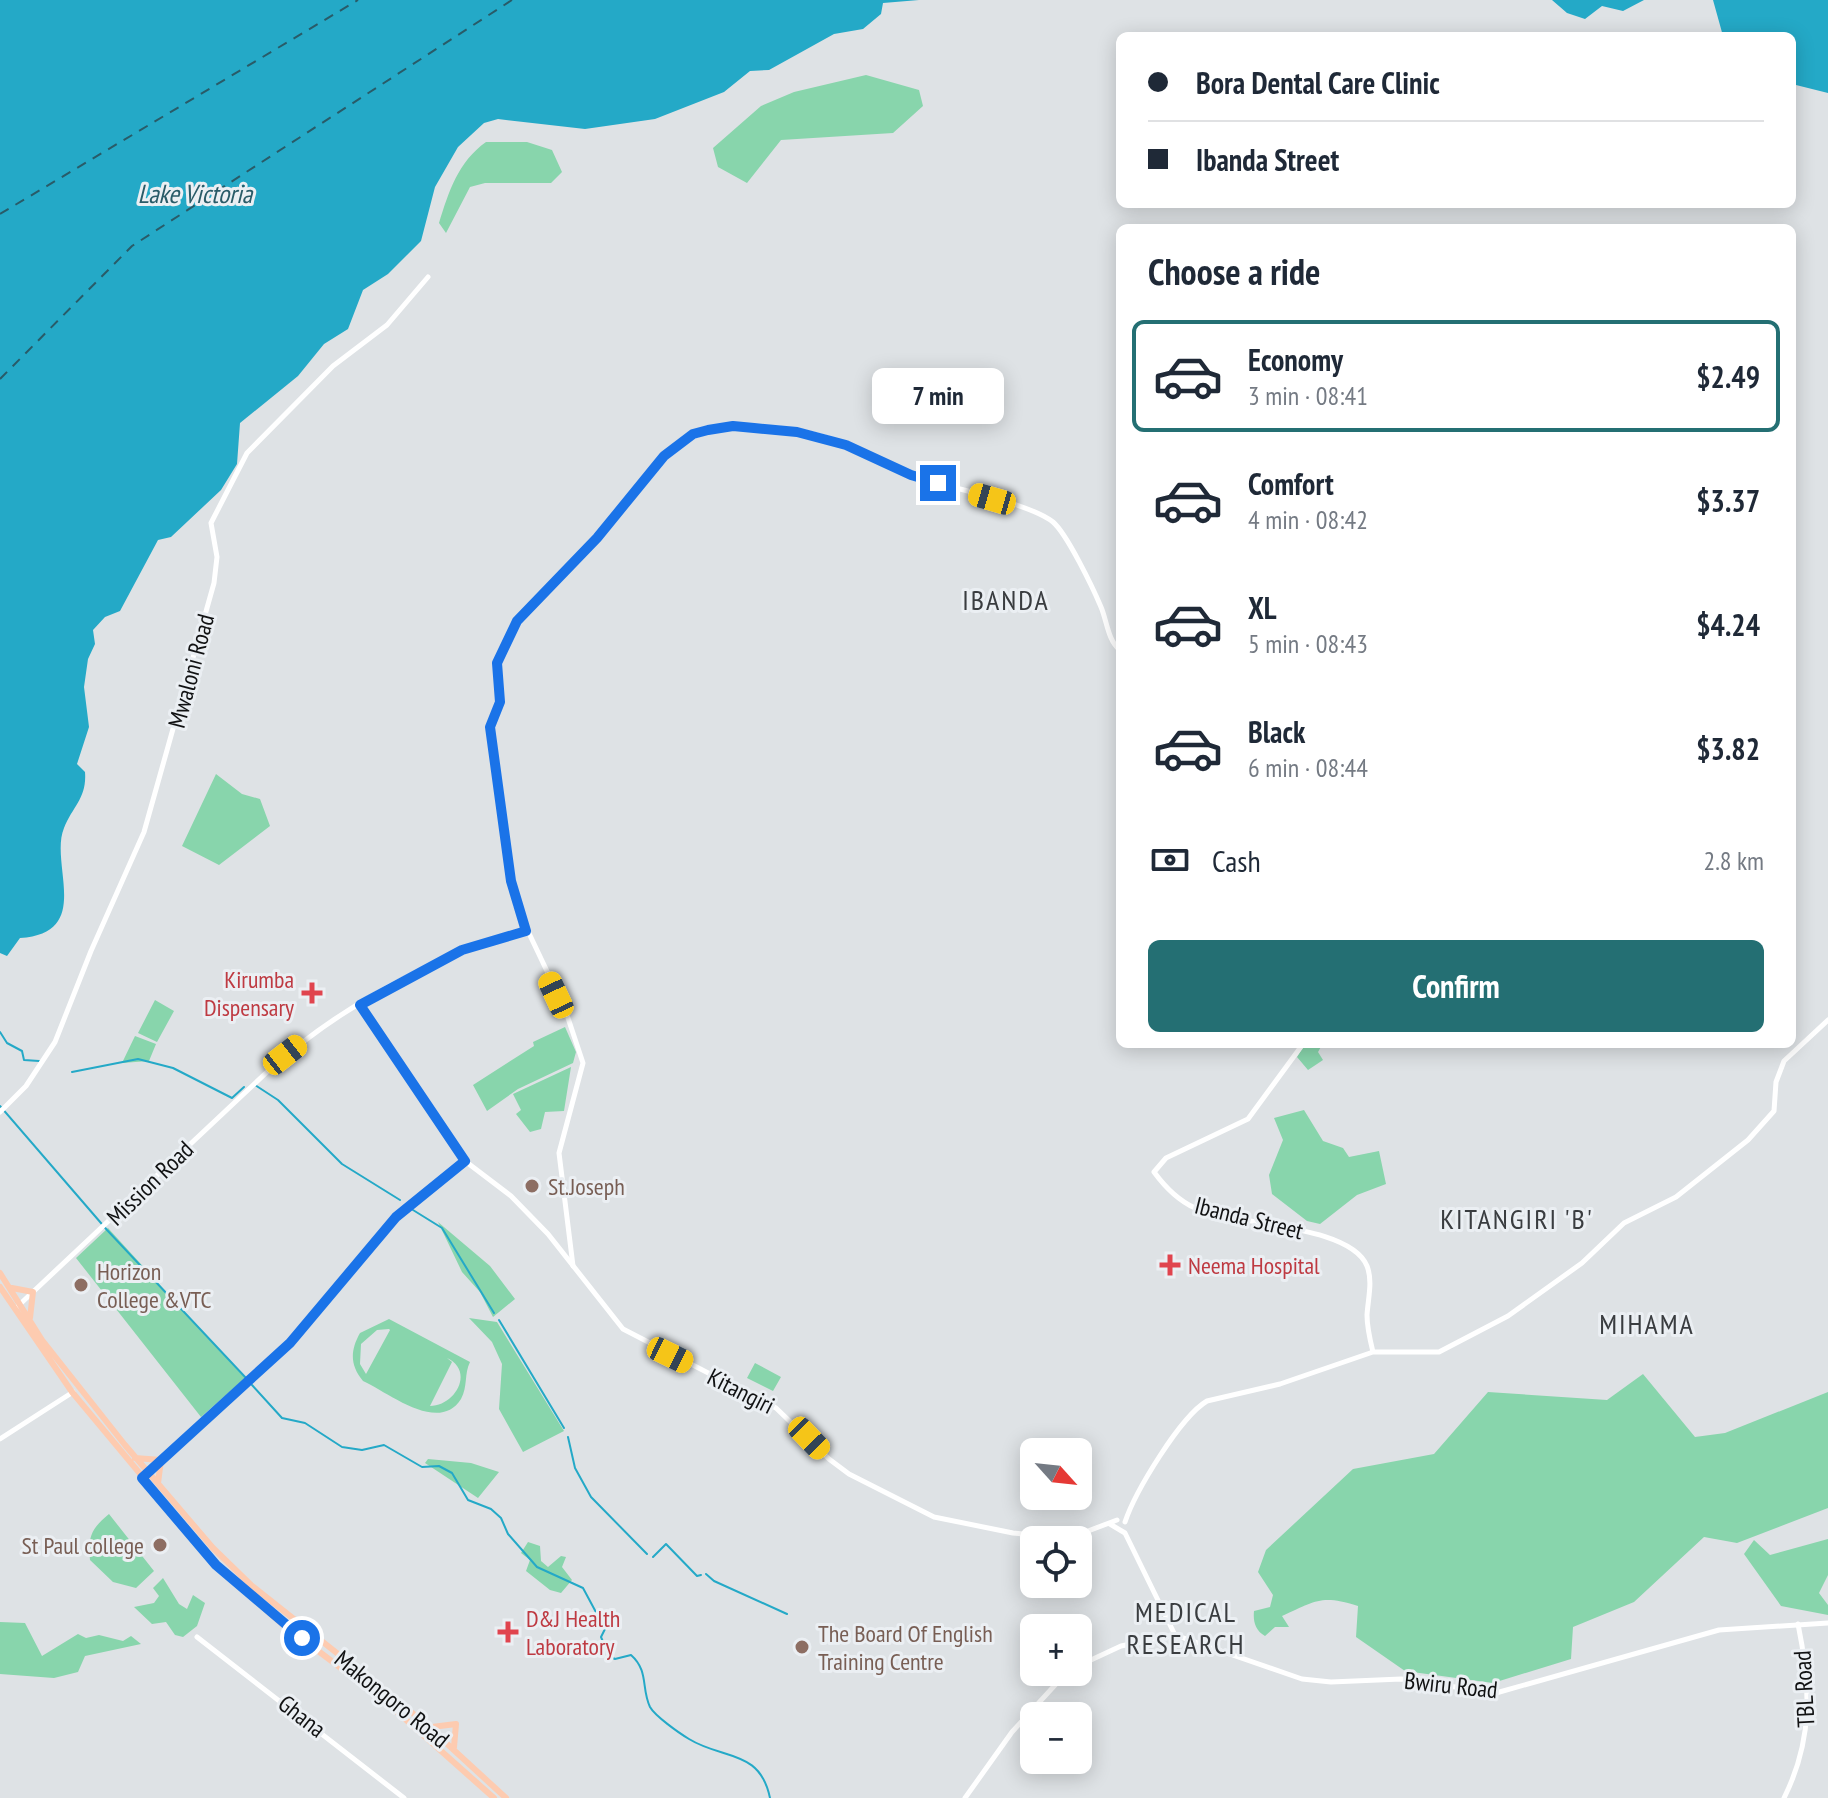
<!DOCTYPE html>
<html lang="en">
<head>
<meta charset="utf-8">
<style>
  :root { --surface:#fff; --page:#f6f6f7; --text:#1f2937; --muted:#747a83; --line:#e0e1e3; --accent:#246f73 }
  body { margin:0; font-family:"PT Sans Narrow",sans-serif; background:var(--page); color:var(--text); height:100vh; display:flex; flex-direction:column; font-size:30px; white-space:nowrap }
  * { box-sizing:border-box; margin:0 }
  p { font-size:26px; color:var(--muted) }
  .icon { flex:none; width:44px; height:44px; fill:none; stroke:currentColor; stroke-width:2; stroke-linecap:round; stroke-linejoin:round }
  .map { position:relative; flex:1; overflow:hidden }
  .side { position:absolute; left:1116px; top:224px; width:680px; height:824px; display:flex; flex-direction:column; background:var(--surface); border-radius:12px; box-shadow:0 4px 20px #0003 }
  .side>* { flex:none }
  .banner { position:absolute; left:1116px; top:32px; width:680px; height:176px; border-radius:12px; box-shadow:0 4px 20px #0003; display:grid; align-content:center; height:176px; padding:0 32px; background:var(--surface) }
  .needle { width:52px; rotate:117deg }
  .fabs { position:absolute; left:1020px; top:1438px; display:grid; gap:16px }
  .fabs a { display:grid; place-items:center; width:72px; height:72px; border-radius:12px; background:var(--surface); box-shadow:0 4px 20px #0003; font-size:40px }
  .end { position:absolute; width:36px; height:36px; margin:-18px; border:10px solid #1a73e8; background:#fff; box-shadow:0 0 0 4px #fff }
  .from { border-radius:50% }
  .bubble { position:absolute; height:56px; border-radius:12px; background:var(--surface); box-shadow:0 4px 20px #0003; font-size:26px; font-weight:600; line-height:56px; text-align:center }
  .car { position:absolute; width:24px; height:48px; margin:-24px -12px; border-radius:10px; box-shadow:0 0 6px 2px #0007; background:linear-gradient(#f5c518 24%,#345 0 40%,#f5c518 0 76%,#345 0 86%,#f5c518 0) }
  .banner b { display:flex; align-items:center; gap:28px; height:76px; font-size:30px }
  .banner b+b { border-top:2px solid var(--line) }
  .banner i { width:20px; height:20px; background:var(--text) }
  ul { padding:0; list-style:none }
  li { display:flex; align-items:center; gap:24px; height:112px; margin:0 16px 12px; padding:0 16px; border:4px solid transparent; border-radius:12px }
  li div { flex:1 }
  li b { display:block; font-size:30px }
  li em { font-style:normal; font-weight:600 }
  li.current { border-color:var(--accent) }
  li>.icon { width:72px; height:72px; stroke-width:1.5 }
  h2 { padding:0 32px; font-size:36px; line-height:96px }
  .pay { display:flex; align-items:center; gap:20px; height:88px; padding:0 32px; font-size:30px }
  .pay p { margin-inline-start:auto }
  .action { display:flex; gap:16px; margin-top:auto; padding:16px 32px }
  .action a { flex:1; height:92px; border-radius:12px; background:var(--accent); color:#fff; font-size:32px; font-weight:600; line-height:92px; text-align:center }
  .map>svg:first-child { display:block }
</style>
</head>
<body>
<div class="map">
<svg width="1828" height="1798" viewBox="0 0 1828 1798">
  <rect width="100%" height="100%" fill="#dee2e5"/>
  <path fill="#88d5ac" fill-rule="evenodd" d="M 866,75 L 919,90 L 923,106 L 893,133 L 781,140 L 747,183 L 718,167 L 713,148 L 761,106 L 794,92 Z
    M 486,142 L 527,142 L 552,150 L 562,172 L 551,183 L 485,183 L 470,187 L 446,233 L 439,223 C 449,191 458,162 486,142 Z
    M 216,774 L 242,794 L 260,799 L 270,826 L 219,865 L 182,846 Z
    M 155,1000 L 174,1011 L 157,1042 L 138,1033 Z
    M 565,1027 L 576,1052 L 573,1063 L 518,1089 L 487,1111 L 473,1085 L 534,1046 L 533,1042 Z
    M 135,1036 L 156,1044 L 149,1061 L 122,1063 Z
    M 1305,1044 L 1322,1045 L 1318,1052 L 1323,1060 L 1308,1070 L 1297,1057 Z
    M 571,1067 L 564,1111 L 545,1112 L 541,1129 L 530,1132 L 516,1114 L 521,1110 L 513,1094 Z
    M 1304,1110 L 1323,1141 L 1343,1148 L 1349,1157 L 1379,1151 L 1386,1184 L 1357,1195 L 1320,1224 L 1307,1221 L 1272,1194 L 1269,1175 L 1283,1140 L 1274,1118 Z
    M 438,1222 L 490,1266 L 515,1299 L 493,1317 L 480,1292 L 462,1272 Z
    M 108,1228 L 245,1378 L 201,1417 L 76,1258 Z
    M 469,1318 L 497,1322 L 564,1431 L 523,1452 L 499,1409 L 502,1364 L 492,1342 Z
    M 389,1319 L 470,1362 C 464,1374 468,1386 461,1399 C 439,1434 389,1393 363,1381 C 350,1365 350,1351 360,1333 ZM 389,1329 L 390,1330 L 366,1374 L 360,1364 L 361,1344 L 377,1330 ZM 447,1358 C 475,1371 455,1406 430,1406 L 452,1362 Z
    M 755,1363 L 781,1377 L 773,1391 L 747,1378 Z
    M 1643,1374 L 1695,1437 L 1725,1433 L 1828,1392 L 1828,1508 L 1737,1543 L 1704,1537 L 1634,1602 L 1573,1627 L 1571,1659 L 1493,1683 L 1405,1671 L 1356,1637 L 1358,1606 C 1321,1594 1315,1601 1282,1616 L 1289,1627 L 1275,1627 L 1265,1636 C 1255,1630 1253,1621 1254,1611 L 1270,1607 L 1273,1595 L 1258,1572 L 1266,1550 L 1353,1469 L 1434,1454 L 1488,1392 L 1607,1400 Z
    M 428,1459 L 471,1463 L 499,1472 L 478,1498 L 425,1463 Z
    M 109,1514 L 154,1571 L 136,1588 L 113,1582 L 90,1560 C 88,1536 91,1529 109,1514 Z
    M 1828,1539 L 1828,1575 L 1819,1593 L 1828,1605 L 1828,1615 L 1781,1606 L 1744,1554 L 1754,1540 L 1770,1555 Z
    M 528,1542 L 540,1546 L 541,1561 L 548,1567 L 561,1556 L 566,1557 L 562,1567 L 572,1580 L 561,1593 L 550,1590 L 526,1571 L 530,1560 L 521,1553 Z
    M 163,1578 L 179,1604 L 187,1609 L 193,1595 L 205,1603 L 197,1626 L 183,1637 L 175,1635 L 166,1622 L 152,1624 L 134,1607 L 154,1603 L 159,1596 L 153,1588 Z
    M 0,1622 L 25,1623 L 42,1656 L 78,1634 L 86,1638 L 99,1635 L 123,1641 L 131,1636 L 141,1644 L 85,1656 L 78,1672 L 54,1678 L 0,1674 Z"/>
  <path fill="#24a9c7" d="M 0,0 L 919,0 L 883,3 L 881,14 L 863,29 L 834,34 L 769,70 L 750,71 L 724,92 L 655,119 L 585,129 L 498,119 L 484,123 L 458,147 L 435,187 L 421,241 L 388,274 L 363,290 L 348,329 L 324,344 L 298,376 L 240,423 L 237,464 L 221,490 L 171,537 L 158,540 L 120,611 L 105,617 L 93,630 L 95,644 L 88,659 L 84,687 L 89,727 L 77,764 L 85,772 C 87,798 73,806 64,828 C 49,864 94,933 20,938 L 7,956 L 0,953 Z
    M 1552,0 L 1644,0 L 1623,11 L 1602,6 L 1585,19 L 1567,13 Z
    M 1713,0 L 1828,0 L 1828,93 L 1792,84 L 1792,36 L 1723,36 Z"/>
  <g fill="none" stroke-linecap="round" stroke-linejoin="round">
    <path stroke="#24a9c7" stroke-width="2" d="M 0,1032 L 7,1043 L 22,1051 L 24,1060 L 39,1061
      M 72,1072 L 138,1059 L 173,1068 L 232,1098 L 244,1087
      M 255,1085 L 278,1100 L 342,1164 L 400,1200
      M 0,1106 L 107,1230 L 246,1378
      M 413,1210 L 442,1228 L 494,1313
      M 499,1320 L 564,1428
      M 252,1385 L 282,1418 L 305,1423 L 342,1447 L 362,1450 L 384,1445 L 422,1467 L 439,1466 L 452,1473 L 468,1500 L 491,1509 L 501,1518 L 508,1534 L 537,1567 L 583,1588 L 605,1629 L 601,1637 L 609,1656 L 615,1659 L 631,1655 C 649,1671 641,1688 650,1707 C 655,1716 679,1733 689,1739 C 723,1760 760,1749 770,1798
      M 568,1437 L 575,1468 L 591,1497 L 647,1554
      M 653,1557 L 666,1544 L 697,1576 L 701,1575
      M 706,1574 L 714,1581 L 787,1614"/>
    <path stroke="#295b68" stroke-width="2" stroke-dasharray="10 8" stroke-linecap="butt" d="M 0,214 L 358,0
      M 0,379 L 132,246 L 512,0"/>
    <path stroke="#fff" stroke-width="5" d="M 360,1005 L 465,1161
      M 1303,1044 L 1248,1119 L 1166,1158 L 1154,1172 C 1165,1187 1177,1200 1195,1208 C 1233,1225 1350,1224 1367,1266 C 1373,1281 1368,1299 1367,1315 C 1367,1327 1370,1340 1373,1352
      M 0,1112 L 26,1086 L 55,1042 L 91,951 L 144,832 L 214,583 L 217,557 L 211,523 L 247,453 L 333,366 L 387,325 L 428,277
      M 573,1266 L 559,1153 L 583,1063 L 565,1009 L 516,906 L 490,727 L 500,702 L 497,663 L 517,621 L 580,557 L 676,445 C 722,417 799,425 847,445 C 876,457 902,474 931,482 C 960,489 1032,505 1053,522 C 1067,534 1093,588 1101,607 C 1107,621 1108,641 1120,650
      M 18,1306 L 267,1072 C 340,1006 432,957 526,931
      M 1125,1522 C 1135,1492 1180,1417 1207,1401 L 1280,1384 L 1373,1352 L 1439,1352 L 1508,1316 L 1582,1263 L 1624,1223 L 1676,1197 L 1748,1140 L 1774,1111 L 1776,1082 L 1784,1061 L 1828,1020
      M 197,1637 L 404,1798
      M 1784,1798 C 1813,1740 1811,1687 1798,1624"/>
    <path stroke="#fff" stroke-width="5" d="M 0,1439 L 73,1392
      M 146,1475 L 290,1343 L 396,1217 L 465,1161 L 511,1196 L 548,1234 L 623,1329 L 776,1408 L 829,1459 L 849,1474 L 934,1517 L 1013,1533 L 1067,1539 L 1117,1520
      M 1110,1524 L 1125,1533 L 1175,1635
      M 1078,1666 L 1121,1646 L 1175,1635 L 1302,1679 L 1331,1682 L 1401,1679 L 1496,1693 L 1719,1630 L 1828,1623
      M 965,1798 L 1012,1732 L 1067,1672"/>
    <path stroke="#fdcbb0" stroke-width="6" d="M 0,1273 L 42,1340 L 125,1445 L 213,1548 L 251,1585 L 420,1719 L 506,1798
      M 0,1287 L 72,1392 L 216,1565 L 281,1623 L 386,1702 L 494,1798
      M 12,1288 L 33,1292 L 30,1318
      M 135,1458 L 161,1460 L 158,1483
      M 432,1727 L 456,1724
      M 454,1747 L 456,1724"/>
  </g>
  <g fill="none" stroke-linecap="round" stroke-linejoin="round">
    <path stroke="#1a73e8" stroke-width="10" d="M 302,1638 L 216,1565 L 142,1478 L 290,1343 L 396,1217 L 465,1161 L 360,1005 L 462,950 L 526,931 L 511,881 L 490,727 L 500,702 L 497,663 L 517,621 L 597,538 L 664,456 L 693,434 L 708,430 L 733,426 L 754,428 L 797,432 L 846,445 L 911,475 L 938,483"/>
  </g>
  <g fill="#e0444e" stroke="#ebeff3" stroke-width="3">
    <path d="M308 981h8v8h8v8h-8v8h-8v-8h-8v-8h8z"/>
    <path d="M1166 1253h8v8h8v8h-8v8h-8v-8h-8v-8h8z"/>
    <path d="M504 1620h8v8h8v8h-8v8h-8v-8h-8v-8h8z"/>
  </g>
  <g fill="#8d6e63" stroke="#ebeff3" stroke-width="3">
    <circle cx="532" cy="1186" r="8"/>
    <circle cx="81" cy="1285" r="8"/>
    <circle cx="160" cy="1545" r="8"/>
    <circle cx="802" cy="1647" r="8"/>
  </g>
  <g text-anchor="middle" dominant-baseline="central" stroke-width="6" stroke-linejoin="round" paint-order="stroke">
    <g font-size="24" fill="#111213" stroke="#ebeff3">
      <text transform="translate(191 671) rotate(-75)">Mwaloni Road</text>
      <text transform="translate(150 1183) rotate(-44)">Mission Road</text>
      <text transform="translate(1249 1218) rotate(14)">Ibanda Street</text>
      <text transform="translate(741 1391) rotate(27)">Kitangiri</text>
      <text transform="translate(1451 1685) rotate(6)">Bwiru Road</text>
      <text transform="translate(1804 1689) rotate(-93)">TBL Road</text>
      <text transform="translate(392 1699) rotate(39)">Makongoro Road</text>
      <text transform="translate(302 1716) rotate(38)">Ghana</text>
    </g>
    <g font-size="24" fill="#be3a42" stroke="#ebeff3" text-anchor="start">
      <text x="294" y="979" text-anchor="end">Kirumba<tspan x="294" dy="28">Dispensary</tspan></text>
      <text x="1188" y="1265">Neema Hospital</text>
      <text x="526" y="1618">D&amp;J Health<tspan x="526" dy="28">Laboratory</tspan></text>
    </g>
    <g font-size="24" fill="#785e54" stroke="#ebeff3" text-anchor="start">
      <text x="548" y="1186">St.Joseph</text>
      <text x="97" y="1271">Horizon<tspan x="97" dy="28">College &amp;VTC</tspan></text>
      <text x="144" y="1545" text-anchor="end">St Paul college</text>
      <text x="818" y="1633">The Board Of English<tspan x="818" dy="28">Training Centre</tspan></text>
    </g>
    <g font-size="26" font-style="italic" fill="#295b68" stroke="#ebeff3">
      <text x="195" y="193">Lake Victoria</text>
    </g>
    <g font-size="28" letter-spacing="2" fill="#3a3d40" stroke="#ebeff3">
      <text x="1006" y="599">IBANDA</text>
      <text x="1517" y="1218">KITANGIRI 'B'</text>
      <text x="1647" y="1323">MIHAMA</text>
      <text x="1186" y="1611">MEDICAL<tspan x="1186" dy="32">RESEARCH</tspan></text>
    </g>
  </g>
</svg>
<div class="fabs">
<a><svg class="needle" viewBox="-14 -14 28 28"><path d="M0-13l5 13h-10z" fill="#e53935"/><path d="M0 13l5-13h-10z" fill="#747a83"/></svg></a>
<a><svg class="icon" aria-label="locate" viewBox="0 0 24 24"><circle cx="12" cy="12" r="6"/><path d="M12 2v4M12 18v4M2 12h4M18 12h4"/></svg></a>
<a>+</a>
<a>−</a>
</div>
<i class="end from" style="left:302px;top:1638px"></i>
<i class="end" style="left:938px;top:483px"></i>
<div class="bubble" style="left:872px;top:368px;width:132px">7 min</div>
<i class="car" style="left:992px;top:499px;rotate:286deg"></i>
<i class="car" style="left:556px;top:995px;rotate:335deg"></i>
<i class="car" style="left:285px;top:1055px;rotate:52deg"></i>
<i class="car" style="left:670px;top:1355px;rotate:116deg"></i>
<i class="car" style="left:809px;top:1438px;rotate:136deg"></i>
<div class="banner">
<b><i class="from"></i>Bora Dental Care Clinic</b>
<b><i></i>Ibanda Street</b>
</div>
<section class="side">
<h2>Choose a ride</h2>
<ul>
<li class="current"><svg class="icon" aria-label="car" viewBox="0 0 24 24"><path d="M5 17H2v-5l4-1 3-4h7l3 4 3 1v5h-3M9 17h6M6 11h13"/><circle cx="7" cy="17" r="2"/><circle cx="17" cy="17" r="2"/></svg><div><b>Economy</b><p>3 min · 08:41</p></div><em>$2.49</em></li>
<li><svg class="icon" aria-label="car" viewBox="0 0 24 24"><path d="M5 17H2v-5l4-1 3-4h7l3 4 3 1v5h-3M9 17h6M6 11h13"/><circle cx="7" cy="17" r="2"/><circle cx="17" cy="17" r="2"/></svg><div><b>Comfort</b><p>4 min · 08:42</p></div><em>$3.37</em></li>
<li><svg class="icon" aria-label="car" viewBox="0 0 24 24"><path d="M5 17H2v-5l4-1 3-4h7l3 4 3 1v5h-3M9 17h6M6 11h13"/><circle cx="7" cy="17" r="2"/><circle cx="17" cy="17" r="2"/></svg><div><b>XL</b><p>5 min · 08:43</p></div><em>$4.24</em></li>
<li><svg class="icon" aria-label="car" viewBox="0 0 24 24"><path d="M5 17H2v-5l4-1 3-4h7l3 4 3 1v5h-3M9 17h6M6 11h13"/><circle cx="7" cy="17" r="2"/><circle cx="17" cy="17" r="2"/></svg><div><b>Black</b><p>6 min · 08:44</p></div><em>$3.82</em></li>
</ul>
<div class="pay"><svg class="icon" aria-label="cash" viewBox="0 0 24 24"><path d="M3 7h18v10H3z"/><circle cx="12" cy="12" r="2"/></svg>Cash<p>2.8 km</p></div>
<div class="action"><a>Confirm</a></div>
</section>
</div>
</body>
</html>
